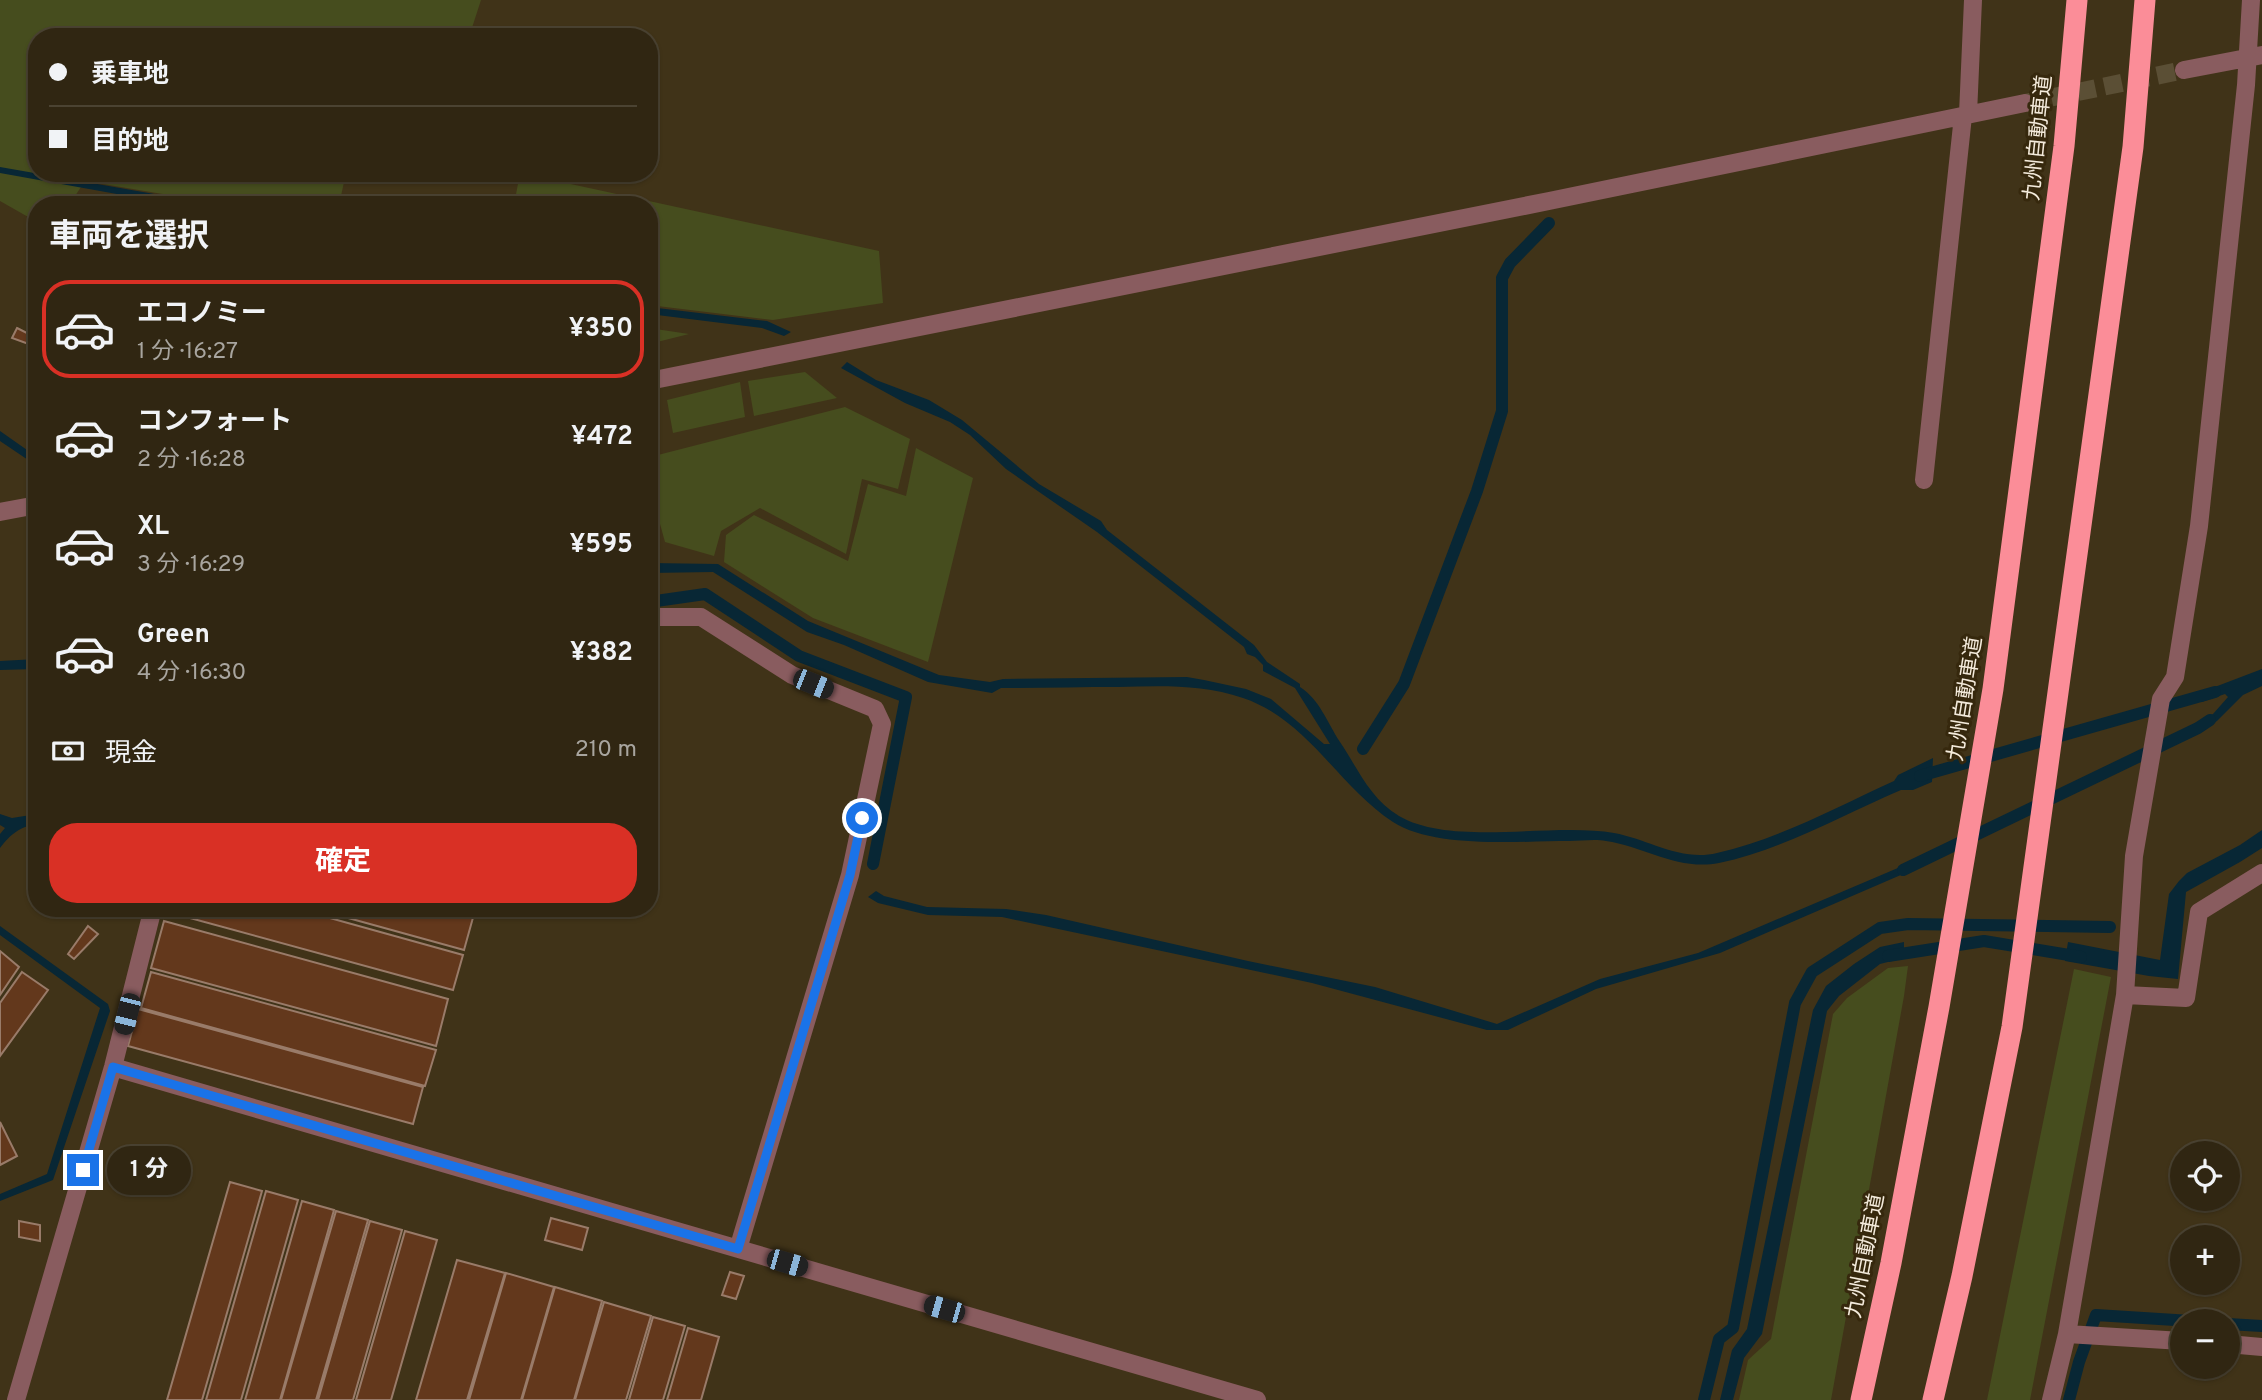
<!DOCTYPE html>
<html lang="ja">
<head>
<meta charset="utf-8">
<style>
  :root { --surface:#302612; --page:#382e1b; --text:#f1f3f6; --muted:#a8a59f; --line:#4b4332; --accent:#d93025 }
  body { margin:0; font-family:Overpass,"Noto Sans JP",sans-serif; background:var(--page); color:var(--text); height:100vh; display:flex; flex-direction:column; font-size:26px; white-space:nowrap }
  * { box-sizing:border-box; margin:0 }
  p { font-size:23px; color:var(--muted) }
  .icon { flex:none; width:38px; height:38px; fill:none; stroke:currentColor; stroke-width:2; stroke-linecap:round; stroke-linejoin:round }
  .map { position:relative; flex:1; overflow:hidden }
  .drawer { position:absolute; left:28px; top:196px; width:630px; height:721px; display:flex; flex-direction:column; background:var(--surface); border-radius:28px; box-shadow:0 2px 5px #0004,0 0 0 2px var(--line) }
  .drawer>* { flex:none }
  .top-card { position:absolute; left:28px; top:28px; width:630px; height:154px; border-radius:28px; box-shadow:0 2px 5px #0004,0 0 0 2px var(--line); display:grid; align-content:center; height:154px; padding:0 21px; background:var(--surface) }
  .buttons { position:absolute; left:2170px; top:1141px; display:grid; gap:14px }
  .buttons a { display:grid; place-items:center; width:70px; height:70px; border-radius:50%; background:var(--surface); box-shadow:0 2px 5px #0004,0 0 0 2px var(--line); font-size:35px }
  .end { position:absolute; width:32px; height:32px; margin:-16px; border:9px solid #1a73e8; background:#fff; box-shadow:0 0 0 4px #fff }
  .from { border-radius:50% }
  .bubble { position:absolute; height:49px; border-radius:24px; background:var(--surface); box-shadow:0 2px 5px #0004,0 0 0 2px var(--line); font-size:23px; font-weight:700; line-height:49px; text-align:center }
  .car { position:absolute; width:21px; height:42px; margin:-21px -10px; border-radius:9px; box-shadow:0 0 5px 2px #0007; background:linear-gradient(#222 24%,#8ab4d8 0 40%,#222 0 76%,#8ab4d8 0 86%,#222 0) }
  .top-card b { display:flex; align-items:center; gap:24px; height:66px; font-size:26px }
  .top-card b+b { border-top:2px solid var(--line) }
  .top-card i { width:18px; height:18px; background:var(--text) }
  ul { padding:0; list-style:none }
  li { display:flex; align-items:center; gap:21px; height:98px; margin:0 14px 10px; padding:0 7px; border:4px solid transparent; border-radius:28px }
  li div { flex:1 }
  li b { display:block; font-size:26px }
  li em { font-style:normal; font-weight:700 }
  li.on { border-color:var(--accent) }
  li>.icon { width:63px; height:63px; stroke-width:1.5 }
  h2 { padding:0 21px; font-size:32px; line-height:84px }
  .pay { display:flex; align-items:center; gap:18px; height:77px; padding:0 21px; font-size:26px }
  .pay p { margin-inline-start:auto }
  .cta { display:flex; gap:14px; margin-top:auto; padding:14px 21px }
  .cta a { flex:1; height:80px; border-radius:28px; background:var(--accent); color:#fff; font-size:28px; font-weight:700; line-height:80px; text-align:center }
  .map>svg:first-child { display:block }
</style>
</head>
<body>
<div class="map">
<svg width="2262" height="1400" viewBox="0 0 2262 1400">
  <rect width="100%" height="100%" fill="#403318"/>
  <path fill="#464d1e" d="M 0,0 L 481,0 L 469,37 L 37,37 L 37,173 L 346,173 L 339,205 L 228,205 L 85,181 L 69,205 L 37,205 L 37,222 L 0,201 Z
    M 520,173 L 879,251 L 883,303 L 773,320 L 649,305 L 649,205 L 514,205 Z
    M 649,328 L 689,334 L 649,344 Z
    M 805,372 L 837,398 L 754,416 L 748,381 Z
    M 740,382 L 745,417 L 673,433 L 667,400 Z
    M 845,407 L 910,439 L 898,489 L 862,479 L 846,554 L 760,508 L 721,531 L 714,556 L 665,542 L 649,484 L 654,456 Z
    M 916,448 L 973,478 L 928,662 L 813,618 L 724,562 L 726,535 L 754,515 L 848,561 L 868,484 L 906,496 Z
    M 1908,966 L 1904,996 L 1831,1400 L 1739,1400 L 1748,1360 L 1771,1339 L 1833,1014 L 1847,998 L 1888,968 Z
    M 2074,969 L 2111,977 L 2030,1400 L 1987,1400 Z"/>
  <path fill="#082735" d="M 0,167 L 183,199 L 207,205 L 178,205 L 0,173 Z
    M 649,307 L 767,321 L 791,332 L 784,336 L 762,328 L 649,314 Z
    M 847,362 L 876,380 L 929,400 L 962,420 L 1039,484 L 1101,521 L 1107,530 L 1254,645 L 1267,662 L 1300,684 L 1300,687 C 1320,700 1327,722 1340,742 C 1357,767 1370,799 1399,816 C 1452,847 1553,822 1614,833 C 1648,839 1681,862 1717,853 C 1779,839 1837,807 1894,781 L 1898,775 L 1933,758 L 1932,782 L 1913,790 L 1901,790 C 1843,815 1781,850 1719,863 C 1679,871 1645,847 1606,841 C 1595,839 1581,841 1569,841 C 1520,841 1435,849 1393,822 C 1338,786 1308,720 1243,698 C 1202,684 1161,686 1118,687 C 1079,687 1040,688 1001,688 L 992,693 L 928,682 L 844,645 L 807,632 L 713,572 L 649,573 L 649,563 L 718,564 L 808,621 L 939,675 L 990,682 L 1003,679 L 1187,677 L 1204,680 L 1246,689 L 1271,699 L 1324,744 L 1330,744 L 1295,688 L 1263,671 L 1263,665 L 1255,657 L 1247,654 L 1244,647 L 1097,532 L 1006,469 L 970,435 L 950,422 L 905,403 L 841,368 Z
    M 0,431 L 37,457 L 37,466 L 0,441 Z
    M 37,659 L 37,669 L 0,670 L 0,661 Z
    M 2262,669 L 2262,686 L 2243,695 L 2217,721 L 2199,732 L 2194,726 L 2213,714 L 2228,697 L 2225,694 L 2202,702 L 2199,693 Z
    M 0,814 L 12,818 L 37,814 L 37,824 C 19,827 11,834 0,848 L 0,834 L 5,828 L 0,825 Z
    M 2262,830 L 2262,848 L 2240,862 L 2186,892 L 2178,979 L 2149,976 L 2065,961 L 2068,942 L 2160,960 L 2169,894 L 2179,881 L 2187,873 L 2240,845 Z
    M 1919,859 L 1917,868 L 1720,953 L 1596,989 L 1508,1030 L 1487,1030 L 1312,983 L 1002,917 L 928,915 L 878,903 L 868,897 L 876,891 L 884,896 L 927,907 L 1006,909 L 1046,915 L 1248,961 L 1375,987 L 1497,1024 L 1600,979 L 1698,953 Z
    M 0,926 L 108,1004 L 110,1011 L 53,1180 L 0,1201 L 0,1194 L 47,1174 L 100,1008 L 0,935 Z
    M 1904,942 L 1904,958 L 1880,964 L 1839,996 L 1827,1011 L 1762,1334 L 1744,1358 L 1733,1400 L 1720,1400 L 1732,1350 L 1747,1329 L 1813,1010 L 1826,986 L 1854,964 L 1880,947 Z"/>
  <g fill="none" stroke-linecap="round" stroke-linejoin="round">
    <path stroke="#082735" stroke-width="12" d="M 649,602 L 705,594 L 799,656 L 906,697 L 873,864
      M 1363,749 L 1404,684 L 1477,491 L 1502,411 L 1502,278 L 1510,263 L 1549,223
      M 1920,776 L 2215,692
      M 1903,870 L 2198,728 L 2210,720
      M 1888,956 L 1984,941 L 2081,957
      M 2228,1324 L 2262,1326
      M 1704,1400 L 1719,1339 L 1733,1328 L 1795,1003 L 1812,972 L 1880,928 L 1908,924 L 2110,927
      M 2069,1400 L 2079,1362 L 2096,1315 L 2191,1321"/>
  </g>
  <path fill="#63381c" stroke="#997b69" stroke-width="2" d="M 37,279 L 37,302 L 29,299 Z
    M 17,328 L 37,338 L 37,347 L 12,338 Z
    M 169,908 L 294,908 L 463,955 L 453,990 L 168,912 Z
    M 312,908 L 454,908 L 474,914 L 464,950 Z
    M 164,921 L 448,999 L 436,1046 L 151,968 Z
    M 88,926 L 98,934 L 74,959 L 68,954 Z
    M 0,951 L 19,967 L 0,995 Z
    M 22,972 L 48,990 L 0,1056 L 0,1003 Z
    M 151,972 L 436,1050 L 425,1086 L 141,1008 Z
    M 138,1009 L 423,1087 L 413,1124 L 128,1046 Z
    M 0,1122 L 17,1156 L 0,1165 Z
    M 230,1182 L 262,1191 L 202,1400 L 167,1400 Z
    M 266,1191 L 298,1200 L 241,1400 L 206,1400 Z
    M 302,1201 L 334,1210 L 280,1400 L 245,1400 Z
    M 336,1211 L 368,1220 L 316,1400 L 281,1400 Z
    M 551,1218 L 588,1228 L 582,1250 L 545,1240 Z
    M 19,1221 L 40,1225 L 40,1241 L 19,1237 Z
    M 370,1221 L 402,1230 L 353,1400 L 318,1400 Z
    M 405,1231 L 437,1240 L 391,1400 L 356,1400 Z
    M 457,1260 L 505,1273 L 467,1400 L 416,1400 Z
    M 730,1272 L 744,1276 L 736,1299 L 722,1295 Z
    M 506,1273 L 554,1287 L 521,1400 L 469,1400 Z
    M 555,1287 L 602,1301 L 574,1400 L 522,1400 Z
    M 604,1302 L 651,1316 L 626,1400 L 575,1400 Z
    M 653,1317 L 685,1326 L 663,1400 L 629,1400 Z
    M 688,1328 L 719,1337 L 701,1400 L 667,1400 Z"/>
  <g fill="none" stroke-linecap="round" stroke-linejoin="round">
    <path stroke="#5b4f35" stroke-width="18" stroke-dasharray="18 9" stroke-linecap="butt" d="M 2025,103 L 2184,70"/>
    <path stroke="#895c5f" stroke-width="18" d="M 2184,70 L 2262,55
      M 1968,114 L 1973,0
      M 649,381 L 1549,201 L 2025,103
      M 1924,480 L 1963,116
      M 0,512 L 37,505
      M 649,617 L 701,617 L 792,675 L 875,709 L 882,724 L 850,875 L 738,1249
      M 2125,995 L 2186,998 L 2199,912 L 2262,873
      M 113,1067 L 1257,1400
      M 2067,1334 L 2182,1341
      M 2228,1344 L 2262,1347
      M 16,1400 L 113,1067 L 153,908
      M 2051,1400 L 2067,1334 L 2125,995 L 2134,856 L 2161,699 L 2175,677 L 2199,526 L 2246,85 L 2251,0"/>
    <path stroke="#fb8d98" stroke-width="21" d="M 1861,1400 L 1891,1263 L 1939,1007 L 1993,689 L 2064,146 L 2077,0
      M 1933,1400 L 1962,1276 L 2012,1027 L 2133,147 L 2145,0"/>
  </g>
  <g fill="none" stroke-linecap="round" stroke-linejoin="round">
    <path stroke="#1a73e8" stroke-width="9" d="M 83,1170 L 113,1067 L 738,1249 L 850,875 L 862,818"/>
  </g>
  <g text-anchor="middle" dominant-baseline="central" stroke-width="6" stroke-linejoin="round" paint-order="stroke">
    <g font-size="21" fill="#f4ebdc" stroke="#36280d">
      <text transform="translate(2039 138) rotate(-84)">九州自動車道</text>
      <text transform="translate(1966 699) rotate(-81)">九州自動車道</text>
      <text transform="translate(1866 1256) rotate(-79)">九州自動車道</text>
    </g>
  </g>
</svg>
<div class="buttons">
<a><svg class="icon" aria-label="locate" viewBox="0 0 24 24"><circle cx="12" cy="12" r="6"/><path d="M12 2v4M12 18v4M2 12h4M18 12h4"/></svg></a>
<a>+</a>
<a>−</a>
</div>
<i class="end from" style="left:862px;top:818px"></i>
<i class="end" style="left:83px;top:1170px"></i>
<div class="bubble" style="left:107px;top:1146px;width:84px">1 分</div>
<i class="car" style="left:813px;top:684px;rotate:112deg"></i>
<i class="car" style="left:127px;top:1014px;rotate:194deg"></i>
<i class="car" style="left:787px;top:1263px;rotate:106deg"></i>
<i class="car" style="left:944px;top:1309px;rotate:286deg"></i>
<div class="top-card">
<b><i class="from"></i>乗車地</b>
<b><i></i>目的地</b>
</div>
<section class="drawer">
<h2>車両を選択</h2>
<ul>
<li class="on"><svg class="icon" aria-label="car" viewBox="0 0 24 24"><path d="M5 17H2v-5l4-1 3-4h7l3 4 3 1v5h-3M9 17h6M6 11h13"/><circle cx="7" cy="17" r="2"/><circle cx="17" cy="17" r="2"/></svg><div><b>エコノミー</b><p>1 分 · 16:27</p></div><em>¥350</em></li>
<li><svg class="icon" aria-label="car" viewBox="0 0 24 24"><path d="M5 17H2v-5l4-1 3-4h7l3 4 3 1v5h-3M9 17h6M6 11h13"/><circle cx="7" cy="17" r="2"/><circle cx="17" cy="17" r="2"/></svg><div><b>コンフォート</b><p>2 分 · 16:28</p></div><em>¥472</em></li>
<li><svg class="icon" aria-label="car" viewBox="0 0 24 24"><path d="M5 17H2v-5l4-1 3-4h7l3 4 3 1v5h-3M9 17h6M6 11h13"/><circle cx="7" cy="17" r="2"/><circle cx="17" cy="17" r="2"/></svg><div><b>XL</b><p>3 分 · 16:29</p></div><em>¥595</em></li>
<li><svg class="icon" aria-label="car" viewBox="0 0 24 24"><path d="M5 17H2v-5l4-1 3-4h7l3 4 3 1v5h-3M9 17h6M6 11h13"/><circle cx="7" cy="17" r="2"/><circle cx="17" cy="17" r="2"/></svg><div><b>Green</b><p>4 分 · 16:30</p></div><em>¥382</em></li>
</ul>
<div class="pay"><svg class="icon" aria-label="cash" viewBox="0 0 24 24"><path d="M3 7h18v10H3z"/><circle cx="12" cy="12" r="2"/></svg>現金<p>210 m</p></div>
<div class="cta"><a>確定</a></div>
</section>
</div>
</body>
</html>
